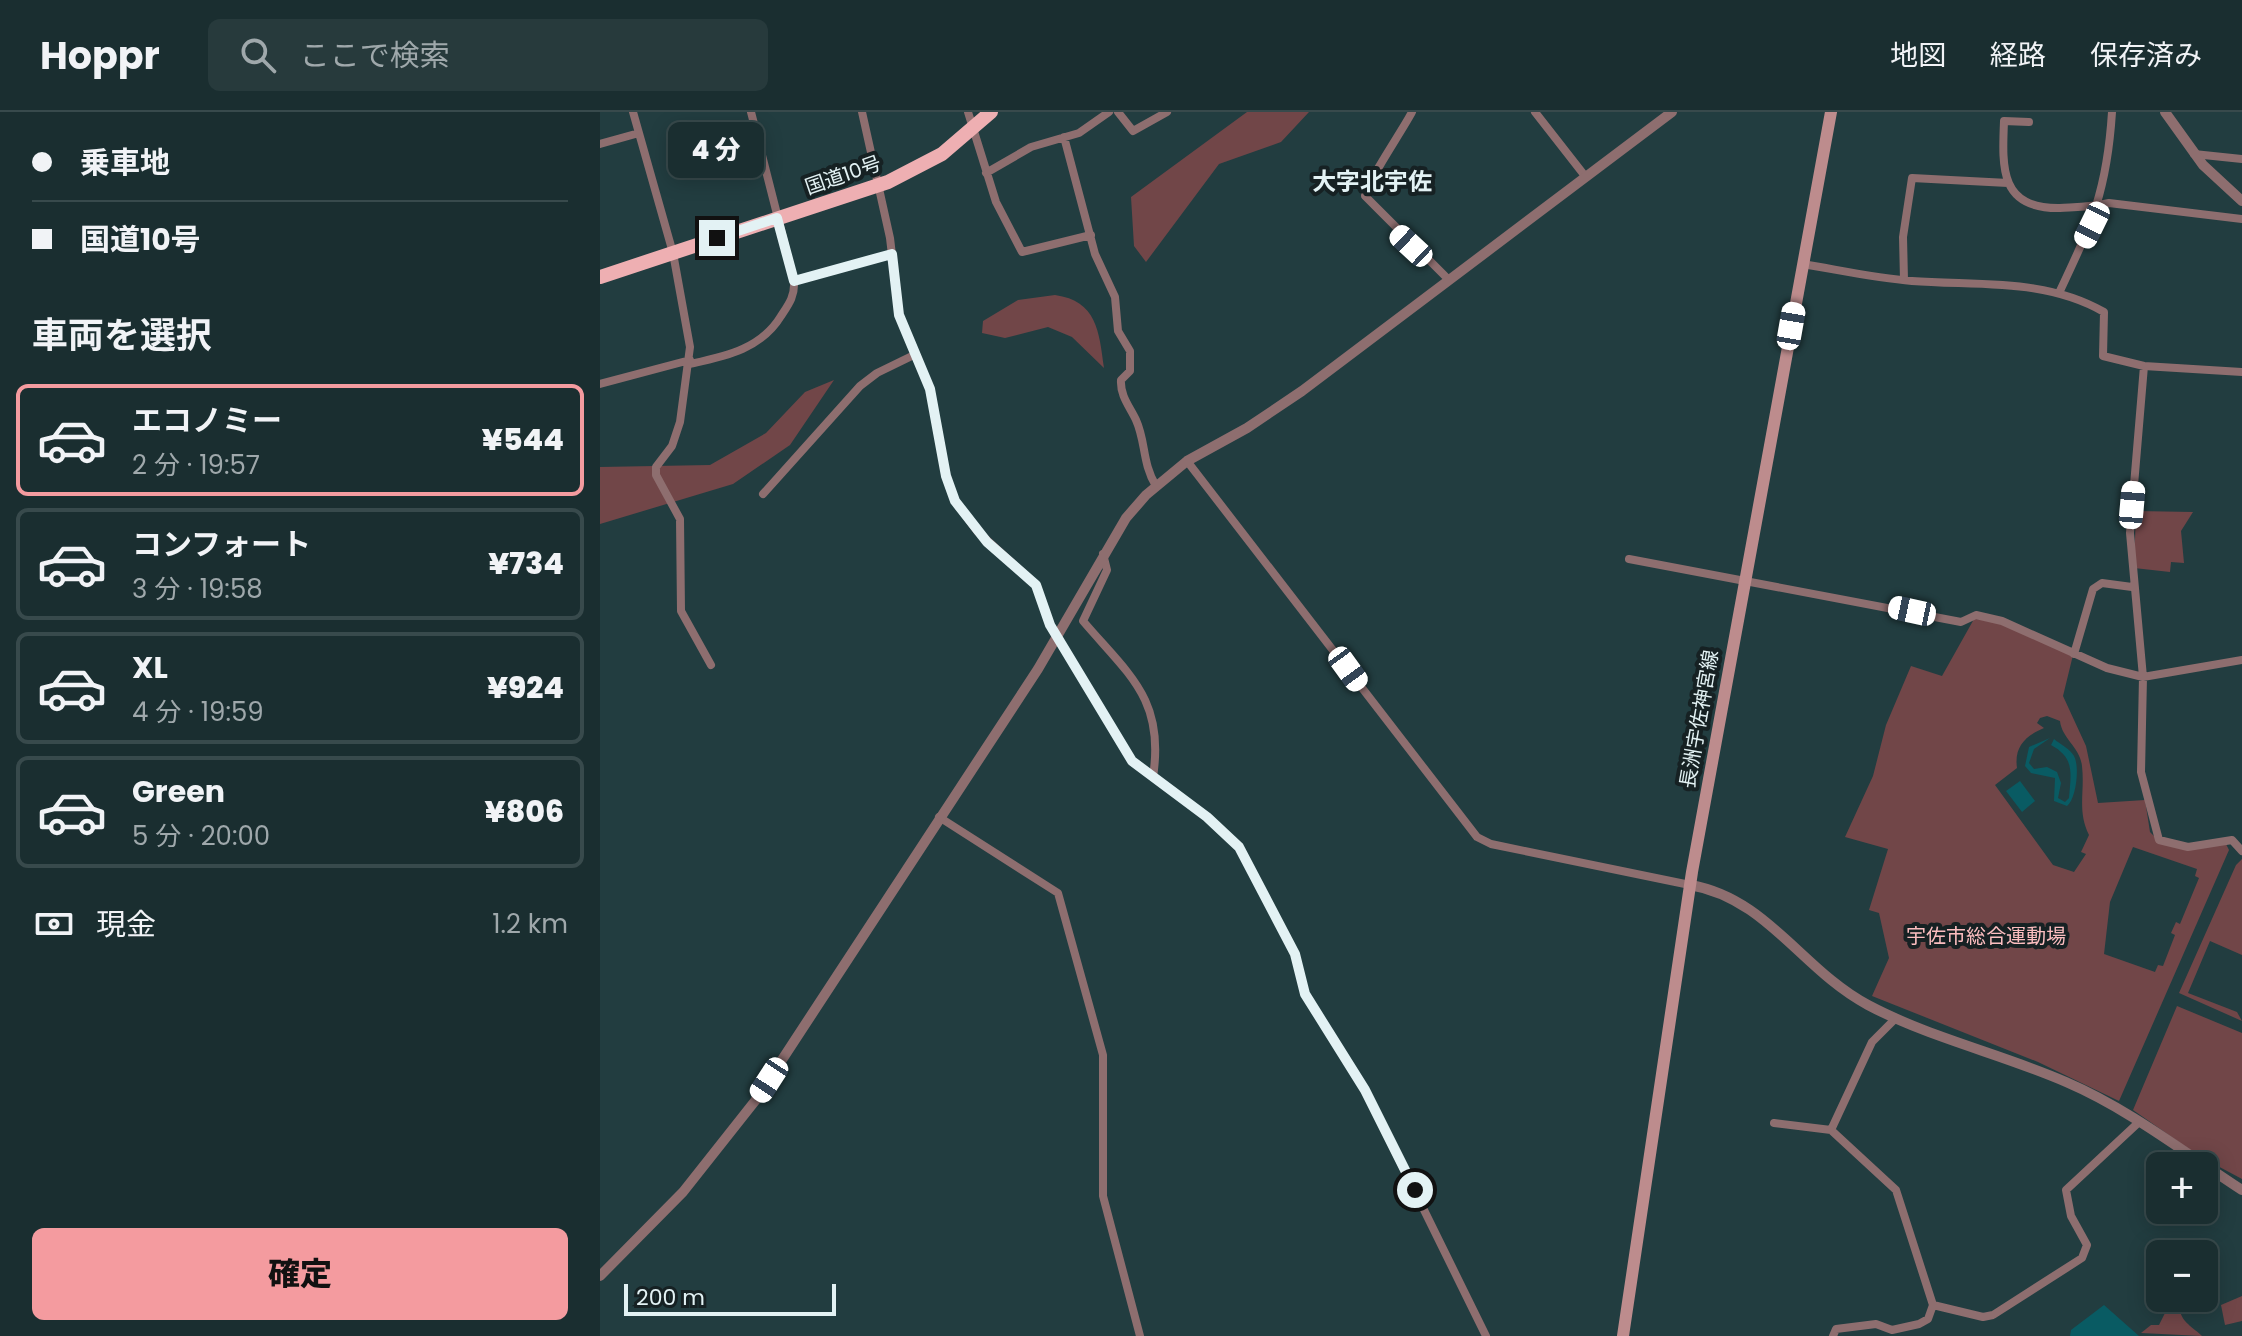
<!DOCTYPE html>
<html lang="ja">
<head>
<meta charset="utf-8">
<style>
  :root { --surface:#1a2e30; --page:#273a3c; --text:#f1f3f6; --muted:#9fa8ab; --line:#384a4c; --accent:#f49b9f }
  body { margin:0; font-family:Poppins,"Noto Sans JP",sans-serif; background:var(--page); color:var(--text); height:100vh; display:flex; flex-direction:column; font-size:30px; white-space:nowrap }
  * { box-sizing:border-box; margin:0 }
  p { font-size:26px; color:var(--muted) }
  .icon { flex:none; width:44px; height:44px; fill:none; stroke:currentColor; stroke-width:2; stroke-linecap:round; stroke-linejoin:round }
  .map { position:relative; flex:1; overflow:hidden }
  .details { display:flex; flex-direction:column; background:var(--surface); width:600px }
  .details>* { flex:none }
  .banner { display:grid; align-content:center; height:176px; padding:0 32px; background:var(--surface) }
  .tools { position:absolute; left:1546px; top:1040px; display:grid; gap:16px }
  .tools a { display:grid; place-items:center; width:72px; height:72px; border-radius:12px; background:var(--surface); box-shadow:0 4px 20px #0003,0 0 0 2px var(--line); font-size:40px }
  .scale { position:absolute; left:24px; bottom:20px; width:212px; box-sizing:border-box; padding-left:8px; border:4px solid #e3f2f4; border-top:0; font-size:22px; line-height:28px; white-space:nowrap; color:#e3f2f4; -webkit-text-stroke:6px #162123; paint-order:stroke }
  .end { position:absolute; width:36px; height:36px; margin:-18px; border:10px solid #e3f2f4; background:#111; box-shadow:0 0 0 4px #111 }
  .from { border-radius:50% }
  .bubble { position:absolute; height:56px; border-radius:12px; background:var(--surface); box-shadow:0 4px 20px #0003,0 0 0 2px var(--line); font-size:26px; font-weight:800; line-height:56px; text-align:center }
  .car { position:absolute; width:24px; height:48px; margin:-24px -12px; border-radius:10px; box-shadow:0 0 6px 2px #0007; background:linear-gradient(#fff 24%,#345 0 40%,#fff 0 76%,#345 0 86%,#fff 0) }
  .banner b { display:flex; align-items:center; gap:28px; height:76px; font-size:30px }
  .banner b+b { border-top:2px solid var(--line) }
  .banner i { width:20px; height:20px; background:var(--text) }
  ul { padding:0; list-style:none }
  li { display:flex; align-items:center; gap:24px; height:112px; margin:0 16px 12px; padding:0 16px; border:4px solid var(--line); border-radius:12px }
  li div { flex:1 }
  li b { display:block; font-size:30px }
  li em { font-style:normal; font-weight:800 }
  li.current { border-color:var(--accent) }
  li>.icon { width:72px; height:72px; stroke-width:1.5 }
  h2 { padding:0 32px; font-size:36px; line-height:96px }
  .pay { display:flex; align-items:center; gap:20px; height:88px; padding:0 32px; font-size:30px }
  .pay p { margin-inline-start:auto }
  .cta { display:flex; gap:16px; margin-top:auto; padding:16px 32px }
  .cta a { flex:1; height:92px; border-radius:12px; background:var(--accent); color:#111; font-size:32px; font-weight:800; line-height:92px; text-align:center }
  header { display:flex; align-items:center; gap:48px; box-sizing:border-box; height:112px; padding:0 40px; background:var(--surface); border-bottom:2px solid var(--line) }
  header strong { font-size:38px }
  nav { display:flex; gap:44px; margin-inline-start:auto; font-size:28px }
  .search { width:560px; height:72px; background:var(--page); display:flex; align-items:center; gap:20px; box-sizing:border-box; padding:0 28px; border-radius:12px; color:var(--muted); font-size:30px }
  main { display:flex; flex:1; min-height:0 }
  .map>svg:first-child { display:block }
</style>
</head>
<body>
<header>
<strong>Hoppr</strong>
<div class="search"><svg class="icon" aria-label="search" viewBox="0 0 24 24"><circle cx="10" cy="10" r="6"/><path d="M15 15l6 6"/></svg>ここで検索</div>
<nav><a>地図</a><a>経路</a><a>保存済み</a></nav>
</header>
<main>
<section class="details">
<div class="banner">
<b><i class="from"></i>乗車地</b>
<b><i></i>国道10号</b>
</div>
<h2>車両を選択</h2>
<ul>
<li class="current"><svg class="icon" aria-label="car" viewBox="0 0 24 24"><path d="M5 17H2v-5l4-1 3-4h7l3 4 3 1v5h-3M9 17h6M6 11h13"/><circle cx="7" cy="17" r="2"/><circle cx="17" cy="17" r="2"/></svg><div><b>エコノミー</b><p>2 分 · 19:57</p></div><em>¥544</em></li>
<li><svg class="icon" aria-label="car" viewBox="0 0 24 24"><path d="M5 17H2v-5l4-1 3-4h7l3 4 3 1v5h-3M9 17h6M6 11h13"/><circle cx="7" cy="17" r="2"/><circle cx="17" cy="17" r="2"/></svg><div><b>コンフォート</b><p>3 分 · 19:58</p></div><em>¥734</em></li>
<li><svg class="icon" aria-label="car" viewBox="0 0 24 24"><path d="M5 17H2v-5l4-1 3-4h7l3 4 3 1v5h-3M9 17h6M6 11h13"/><circle cx="7" cy="17" r="2"/><circle cx="17" cy="17" r="2"/></svg><div><b>XL</b><p>4 分 · 19:59</p></div><em>¥924</em></li>
<li><svg class="icon" aria-label="car" viewBox="0 0 24 24"><path d="M5 17H2v-5l4-1 3-4h7l3 4 3 1v5h-3M9 17h6M6 11h13"/><circle cx="7" cy="17" r="2"/><circle cx="17" cy="17" r="2"/></svg><div><b>Green</b><p>5 分 · 20:00</p></div><em>¥806</em></li>
</ul>
<div class="pay"><svg class="icon" aria-label="cash" viewBox="0 0 24 24"><path d="M3 7h18v10H3z"/><circle cx="12" cy="12" r="2"/></svg>現金<p>1.2 km</p></div>
<div class="cta"><a>確定</a></div>
</section>
<div class="map">
<svg width="1642" height="1224" viewBox="0 0 1642 1224">
  <rect width="100%" height="100%" fill="#223d40"/>
  <path fill="#714648" fill-rule="evenodd" d="M 647,0 L 709,0 L 681,30 L 619,52 L 546,150 L 534,134 L 531,85 Z
    M 455,183 C 497,189 499,219 504,256 L 472,225 L 448,215 L 405,226 L 382,221 L 383,209 L 418,188 Z
    M 234,268 L 190,333 L 133,372 L 0,412 L 0,355 L 110,353 L 166,321 L 205,280 Z
    M 1536,399 L 1593,400 L 1581,419 L 1584,451 L 1571,450 L 1570,460 L 1534,456 Z
    M 1374,507 L 1393,508 L 1473,543 L 1463,584 L 1486,634 L 1498,691 L 1545,688 L 1550,720 L 1562,732 L 1626,732 L 1629,738 L 1519,989 L 1438,950 L 1272,884 L 1289,846 L 1279,801 L 1269,798 L 1288,737 L 1245,725 L 1273,664 L 1286,613 L 1311,554 L 1342,564 ZM 1447,604 L 1460,609 C 1462,627 1480,635 1482,654 C 1485,681 1477,698 1489,723 L 1481,740 L 1486,742 L 1474,760 L 1453,753 L 1395,673 L 1417,656 C 1414,635 1425,624 1444,616 L 1437,611 L 1440,606 ZM 1533,735 L 1597,757 L 1595,764 L 1599,766 L 1580,812 L 1576,810 L 1571,821 L 1575,823 L 1563,854 L 1558,853 L 1555,860 L 1504,842 L 1510,790 Z
    M 1642,747 L 1642,843 L 1610,829 L 1588,881 L 1637,900 L 1642,909 L 1579,881 L 1636,753 Z
    M 1577,894 L 1642,921 L 1642,1067 L 1599,1044 L 1533,998 Z
    M 1642,1184 L 1642,1209 L 1625,1213 L 1621,1193 Z
    M 1586,1186 L 1589,1194 L 1580,1195 C 1579,1209 1594,1216 1602,1224 L 1541,1221 L 1551,1213 L 1559,1213 L 1568,1195 L 1580,1194 L 1582,1187 Z"/>
  <path fill="#095b63" d="M 1450,626 L 1434,637 L 1429,651 L 1434,657 L 1447,655 L 1457,660 L 1461,671 L 1458,686 L 1465,690 L 1469,686 C 1471,661 1475,646 1451,633 L 1454,627 C 1460,632 1470,637 1474,644 C 1480,655 1476,687 1467,694 L 1454,689 L 1455,666 L 1431,661 L 1425,654 L 1429,635 Z
    M 1420,669 L 1435,689 L 1422,700 L 1406,679 Z
    M 1504,1193 L 1539,1224 L 1470,1224 L 1471,1218 Z"/>
  <g fill="none" stroke-linecap="round" stroke-linejoin="round">
    <path stroke="#8e6e6f" stroke-width="8" d="M 33,0 L 73,141 L 90,235 L 80,310 L 72,334 L 56,355 L 56,363 L 80,407 L 81,499 L 111,553
      M 262,0 L 290,126 L 299,203 L 330,277 L 346,364 L 355,389 L 377,419 L 436,473 L 450,513 L 532,649 L 607,705 L 639,735 L 695,842 L 705,882 L 765,978 L 886,1224
      M 368,0 L 396,90 L 422,140 L 491,123
      M 518,0 L 533,19 L 567,0
      M 812,0 C 804,16 765,73 765,84 L 849,168
      M 935,0 L 985,64
      M 1429,10 L 1404,9 C 1402,57 1400,97 1460,96 C 1477,95 1492,95 1509,91 L 1642,107
      M 464,25 L 495,142 L 515,185 L 518,219 L 530,239 L 530,259 L 521,268 C 520,284 530,295 536,308 C 546,330 542,351 556,374
      M 0,32 L 39,21
      M 1594,42 L 1642,47
      M 386,61 L 431,35 L 479,21 L 509,0
      M 1202,152 C 1239,158 1275,166 1312,169 C 1378,174 1445,166 1504,200 L 1503,244 L 1544,254 L 1642,260
      M 1304,168 L 1303,125 L 1312,66 L 1408,71
      M 194,169 L 292,142
      M 1459,181 C 1492,111 1507,79 1512,0
      M 90,252 C 126,244 161,237 181,204 C 189,192 195,184 194,169 L 151,0
      M 1544,254 L 1530,421 L 1543,565 L 1541,660 L 1559,728 L 1588,735 L 1632,728 L 1642,739
      M 0,272 L 90,248
      M 587,349 L 877,725 L 891,732 L 1090,773
      M 163,382 L 260,274 L 277,261 L 316,242
      M 503,442 L 507,458 L 483,509 C 529,563 565,587 553,665
      M 1029,447 L 1361,510 L 1376,503 L 1402,509 L 1507,556 L 1543,565 L 1642,548
      M 1474,542 L 1493,477 L 1502,471 L 1532,475
      M 339,705 L 458,781 L 503,943 L 503,1084 L 540,1224
      M 1174,1011 L 1231,1018 L 1296,1078 L 1333,1193 L 1328,1207 L 1319,1212 L 1292,1218 L 1276,1212 L 1236,1217 L 1233,1224
      M 1231,1018 L 1272,930 L 1296,906
      M 1333,1193 L 1383,1205 L 1393,1203 L 1482,1146 L 1487,1133 L 1471,1104 L 1466,1078 L 1538,1011"/>
    <path stroke="#8e6e6f" stroke-width="10" d="M 1565,0 L 1603,53 L 1642,89
      M 1090,773 C 1167,786 1202,858 1268,893 C 1330,926 1402,942 1466,970 C 1529,997 1585,1041 1642,1078
      M 0,1164 L 83,1080 L 155,989 L 438,557 L 526,406 L 546,383 L 587,349 L 647,316 L 702,279 L 1072,0"/>
    <path stroke="#bd8c8d" stroke-width="12" d="M 1023,1224 L 1092,760 L 1231,0"/>
    <path stroke="#eeafb2" stroke-width="14" d="M 0,165 L 288,70 L 342,42 L 391,0"/>
  </g>
  <g fill="none" stroke-linecap="round" stroke-linejoin="round">
    <path stroke="#e3f2f4" stroke-width="10" d="M 117,126 L 177,106 L 194,169 L 292,142 L 299,203 L 330,277 L 346,364 L 355,389 L 387,430 L 436,473 L 450,513 L 532,649 L 607,705 L 639,735 L 695,842 L 705,882 L 765,978 L 815,1078"/>
  </g>
  <g text-anchor="middle" dominant-baseline="central" stroke-width="8" stroke-linejoin="round" paint-order="stroke">
    <g font-size="20" fill="#e3f2f4" stroke="#162123">
      <text transform="translate(243 63) rotate(-19)">国道10号</text>
      <text transform="translate(1099 607) rotate(-80)">長洲宇佐神宮線</text>
    </g>
    <g font-size="20" fill="#fcbec0" stroke="#162123">
      <text x="1386" y="824">宇佐市総合運動場</text>
    </g>
    <g font-size="24" font-weight="bold" fill="#e3f2f4" stroke="#162123">
      <text x="772" y="69">大字北宇佐</text>
    </g>
  </g>
</svg>
<div class="tools">
<a>+</a>
<a>−</a>
</div>
<div class="scale">200 m</div>
<i class="end from" style="left:815px;top:1078px"></i>
<i class="end" style="left:117px;top:126px"></i>
<div class="bubble" style="left:68px;top:10px;width:96px">4 分</div>
<i class="car" style="left:1492px;top:113px;rotate:206deg"></i>
<i class="car" style="left:811px;top:134px;rotate:313deg"></i>
<i class="car" style="left:1191px;top:214px;rotate:10deg"></i>
<i class="car" style="left:1532px;top:393px;rotate:5deg"></i>
<i class="car" style="left:1312px;top:499px;rotate:282deg"></i>
<i class="car" style="left:748px;top:557px;rotate:144deg"></i>
<i class="car" style="left:169px;top:968px;rotate:213deg"></i>
</div>
</main>
</body>
</html>
